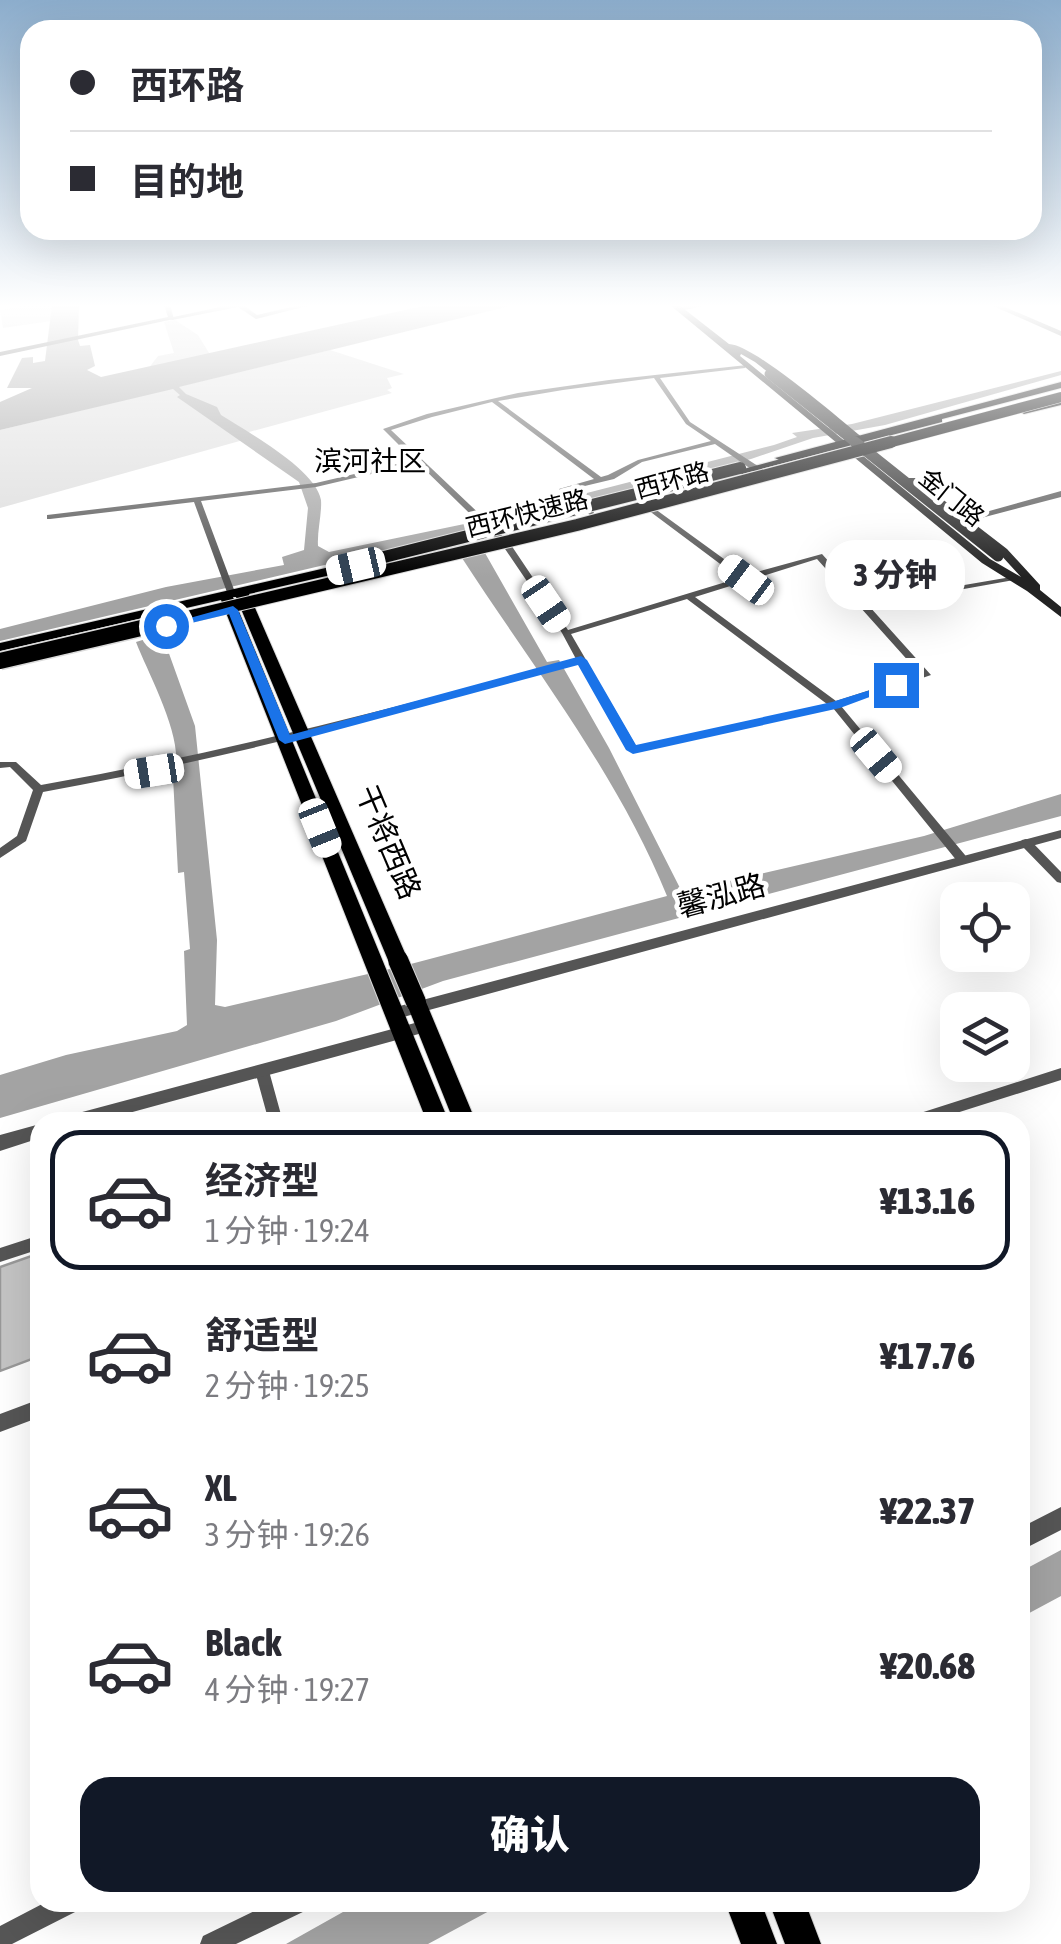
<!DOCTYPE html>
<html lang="zh">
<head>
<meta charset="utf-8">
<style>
  :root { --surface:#fff; --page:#f7f7f7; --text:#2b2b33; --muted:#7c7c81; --line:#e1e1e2; --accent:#111827 }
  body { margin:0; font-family:"Asap Condensed","Noto Sans SC",sans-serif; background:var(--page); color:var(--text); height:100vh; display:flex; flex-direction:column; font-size:38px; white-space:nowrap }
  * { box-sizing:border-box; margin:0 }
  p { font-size:32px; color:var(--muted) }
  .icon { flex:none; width:55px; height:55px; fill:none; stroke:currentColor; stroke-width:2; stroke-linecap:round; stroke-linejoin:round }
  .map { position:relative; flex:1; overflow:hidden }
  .panel { position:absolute; left:30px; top:1112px; width:1000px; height:800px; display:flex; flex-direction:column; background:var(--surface); border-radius:30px; box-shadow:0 10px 40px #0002 }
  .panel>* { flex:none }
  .hud { position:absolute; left:20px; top:20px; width:1022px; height:220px; border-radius:30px; box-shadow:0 10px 40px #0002; display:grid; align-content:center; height:220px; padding:0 50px; background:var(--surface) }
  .fabs { position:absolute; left:940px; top:882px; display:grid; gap:20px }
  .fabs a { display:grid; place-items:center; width:90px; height:90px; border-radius:20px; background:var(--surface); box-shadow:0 10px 40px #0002; font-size:50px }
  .end { position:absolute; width:45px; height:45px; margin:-22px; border:12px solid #1a73e8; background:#fff; box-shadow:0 0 0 5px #fff }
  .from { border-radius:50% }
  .bubble { position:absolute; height:70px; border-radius:30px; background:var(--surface); box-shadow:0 10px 40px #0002; font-size:32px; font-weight:800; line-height:70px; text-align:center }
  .car { position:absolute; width:30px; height:60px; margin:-30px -15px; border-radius:12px; box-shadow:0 0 8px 2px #0007; background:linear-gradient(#fff 24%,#345 0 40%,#fff 0 76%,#345 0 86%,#fff 0) }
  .hud b { display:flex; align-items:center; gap:35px; height:95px; font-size:38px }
  .hud b+b { border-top:2px solid var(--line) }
  .hud i { width:25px; height:25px; background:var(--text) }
  ul { padding:18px 0 0; list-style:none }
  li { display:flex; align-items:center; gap:30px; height:140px; margin:0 20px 15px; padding:0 30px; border:5px solid transparent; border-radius:30px }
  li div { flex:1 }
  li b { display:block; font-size:38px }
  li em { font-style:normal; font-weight:800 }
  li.selected { border-color:var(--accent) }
  li>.icon { width:90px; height:90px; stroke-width:1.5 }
  .primary-button { display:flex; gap:20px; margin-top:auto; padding:20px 50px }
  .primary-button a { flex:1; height:115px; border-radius:30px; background:var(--accent); color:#fff; font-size:40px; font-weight:800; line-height:115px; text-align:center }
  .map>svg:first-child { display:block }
</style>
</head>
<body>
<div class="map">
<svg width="1061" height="1944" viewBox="0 0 1061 1944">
  <rect width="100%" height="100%" fill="#fff"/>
  <path fill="#dcdcdc" d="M 29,305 L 52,305 L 51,321 L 3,328 L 0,310 Z
    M 175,320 L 198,335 L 211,356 L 148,369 L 158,356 L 174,353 L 164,322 Z
    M 330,350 L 404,374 L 387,378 L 392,388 L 387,390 L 392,393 L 249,432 L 254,437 L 0,508 L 0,430 Z"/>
  <path fill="#a3a3a3" d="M 52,305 L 79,305 L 78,340 L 80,346 L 90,345 L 95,366 L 87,370 L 101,377 L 423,306 L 514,305 L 179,387 L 186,394 L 217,407 L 221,415 C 246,431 316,469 321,500 C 322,514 317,531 318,546 L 329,552 L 474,522 L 774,445 L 797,437 L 792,433 L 852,424 L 1061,371 L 1061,375 L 885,425 L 813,438 L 751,459 L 495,525 L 0,641 L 0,629 L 166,587 L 284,565 L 282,557 L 304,550 L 308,508 L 299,482 L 177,397 L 180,395 L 173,389 L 0,430 L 0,402 L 32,388 L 7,388 L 22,358 L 33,357 L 33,363 L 45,361 Z
    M 485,553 L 547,662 L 559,660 L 609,748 L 682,892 L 924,836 L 1061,794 L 1061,816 L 443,981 L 336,1021 L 0,1118 L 0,1075 L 66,1055 L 177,1031 L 187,1025 L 184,951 L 190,949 L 184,872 L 178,873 L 173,777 C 188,744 149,676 136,642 L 162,634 L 195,726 L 217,940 L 215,1005 L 225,1007 L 407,965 L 667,896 C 617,773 534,669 462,558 Z
    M 1061,1550 L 1061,1596 L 1020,1618 L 1020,1572 Z
    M 359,1903 L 366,1903 L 370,1912 L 389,1903 L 504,1903 L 428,1944 L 286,1944 Z"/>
  <path fill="#c4c4c4" stroke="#999" stroke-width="2.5" d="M 40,1253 L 40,1356 L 0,1371 L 0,1267 Z"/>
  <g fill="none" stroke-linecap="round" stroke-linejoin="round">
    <defs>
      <path id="primary" d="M 938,417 L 942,418 L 942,422 L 719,480 L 713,477 Z
        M 395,552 L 400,553 L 400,559 L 249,594 L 408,960 L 398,968 L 388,960 L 236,597 L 233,597 L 449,1122 L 427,1122 L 221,600 L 0,651 L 0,643 Z
        M 416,994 L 423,996 L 426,1002 L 476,1122 L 454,1122 L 406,1002 L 409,996 Z
        M 725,1902 L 761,1902 L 777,1944 L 741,1944 Z
        M 769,1902 L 805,1902 L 821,1944 L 785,1944 Z"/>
      <path id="trunk" d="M 1061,382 L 1061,388 L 781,461 L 775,458 Z
        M 1061,399 L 1061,405 L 1024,414 L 1019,411 Z"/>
    </defs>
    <use href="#primary" stroke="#dbdbdb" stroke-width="2"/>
    <use href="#trunk" stroke="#dbdbdb" stroke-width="2"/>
    <path fill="#555" fill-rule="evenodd" d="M 229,305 L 243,305 L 257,315 L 300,305 L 311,305 L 256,319 L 238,307 L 172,320 L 169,318 Z
      M 747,365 L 745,368 L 660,378 L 690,422 L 767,472 L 767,476 L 761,476 L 715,444 L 642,462 L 614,479 L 568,490 L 593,511 L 594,513 L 590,515 L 559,489 L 594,479 L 492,402 L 432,417 L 391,430 L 509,542 L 568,630 L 739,578 L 648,510 L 647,508 L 651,506 L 746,575 L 822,554 L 865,602 L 1017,576 L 1018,578 L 1014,580 L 869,606 L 931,675 L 841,706 L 965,855 L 967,858 L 965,861 L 957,861 L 833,708 L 633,753 L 628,750 L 579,663 C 402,712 224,759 43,792 L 26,841 L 0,858 L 0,848 L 17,836 L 33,790 L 10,767 L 0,768 L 0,762 L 16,762 L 41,785 C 222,753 399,707 576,659 L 562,633 L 503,546 L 418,463 L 316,487 L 201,501 L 236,595 L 232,598 L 228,595 L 194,502 L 50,519 L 47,519 L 47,515 L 316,483 L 414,460 L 383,429 L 427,414 L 518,393 L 609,380 ZM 654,378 L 686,424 L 711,441 L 638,460 L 608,475 L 601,477 L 498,401 L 563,390 ZM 817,559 L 920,674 L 836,701 L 695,597 ZM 687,599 L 827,704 L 636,746 L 571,634 Z
      M 1026,839 L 1030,840 L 1061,872 L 1061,883 L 1057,882 L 1022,846 L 1020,843 L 1022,840 Z
      M 262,1065 L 267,1067 L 269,1071 L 283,1122 L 269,1122 L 255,1071 L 257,1067 Z
      M 1061,1068 L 1061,1080 L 928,1122 L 904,1122 L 906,1118 L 911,1116 Z
      M 40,1235 L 40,1249 L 0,1262 L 0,1248 Z
      M 40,1399 L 40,1417 L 0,1432 L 0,1414 Z
      M 46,1902 L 82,1902 L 79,1910 L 12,1944 L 0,1944 L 0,1926 Z
      M 273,1902 L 310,1902 L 307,1910 L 236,1944 L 200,1944 L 203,1936 Z"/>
    <path fill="#555" fill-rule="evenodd" d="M 164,305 L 170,305 L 174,319 L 0,356 L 0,352 L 168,317 Z
      M 691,305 L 708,305 L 680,311 L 677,309 Z
      M 991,305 L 1000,305 L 1061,331 L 1061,336 Z
      M 1061,491 L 1061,497 L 962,523 L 957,520 Z
      M 1061,830 L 1061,838 L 396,1019 L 391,1017 L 388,1013 L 391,1009 L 396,1007 Z
      M 426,1020 L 432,1022 L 434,1026 L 432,1030 L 426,1032 L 96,1122 L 63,1122 L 65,1117 L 71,1115 Z
      M 40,1124 L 40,1138 L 0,1151 L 0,1135 Z
      M 1061,1507 L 1061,1530 L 1020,1551 L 1020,1528 Z"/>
    <path fill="#222" fill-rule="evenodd" d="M 670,305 L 679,305 L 729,344 C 756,345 847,426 874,447 L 874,451 L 868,451 L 755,362 L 741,354 L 740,356 L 990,559 L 1021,577 L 999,553 L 907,482 L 907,478 L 915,478 L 1007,549 L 1040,585 L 1040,590 L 1061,607 L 1061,617 L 1027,591 L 982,563 Z"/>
    <use href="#primary" fill="#000" fill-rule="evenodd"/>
    <use href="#trunk" fill="#000" fill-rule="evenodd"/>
    <defs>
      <path id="primary-bridge" d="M 398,960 L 416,1002"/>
      <path id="trunk-bridge-far2" d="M 881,445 L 1061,397"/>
      <path id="trunk-bridge-far1" d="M 376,559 L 740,468
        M 174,620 L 577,525 L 891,442"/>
      <path id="trunk-bridge" d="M 0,661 L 184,618"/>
    </defs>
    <use href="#primary-bridge" stroke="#dbdbdb" stroke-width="22" stroke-linecap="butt"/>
    <use href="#trunk-bridge-far2" stroke="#dbdbdb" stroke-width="11" stroke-linecap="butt"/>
    <use href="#trunk-bridge-far1" stroke="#dbdbdb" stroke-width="14" stroke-linecap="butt"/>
    <use href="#trunk-bridge" stroke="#dbdbdb" stroke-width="19" stroke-linecap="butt"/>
    <path stroke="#222" stroke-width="9" d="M 769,374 L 858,445"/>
    <path stroke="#222" stroke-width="11" d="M 855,442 L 998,556"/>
    <use href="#primary-bridge" stroke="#000" stroke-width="20"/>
    <use href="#trunk-bridge-far2" stroke="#000" stroke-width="10"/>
    <use href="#trunk-bridge-far1" stroke="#000" stroke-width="12"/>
    <use href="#trunk-bridge" stroke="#000" stroke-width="16"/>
  </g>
  <linearGradient id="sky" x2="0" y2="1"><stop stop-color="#8cadcc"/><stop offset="0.53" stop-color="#fff"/><stop offset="1" stop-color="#fff" stop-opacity="0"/></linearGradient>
  <rect width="1061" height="577" fill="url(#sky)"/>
  <path fill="#1a73e8" d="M 233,606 L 238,610 L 290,735 L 581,656 L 587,660 L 636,745 L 832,702 L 896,682 L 902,685 L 840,708 L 633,754 L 626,750 L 578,665 L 285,744 L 279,740 L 229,614 L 166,629 L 161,626 Z"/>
  <g text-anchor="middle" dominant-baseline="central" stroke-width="9" stroke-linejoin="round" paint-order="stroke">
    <g font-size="25" fill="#000" stroke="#fff">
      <text transform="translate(672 480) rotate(-15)">西环路</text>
      <text transform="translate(952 497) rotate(39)">金门路</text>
      <text transform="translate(527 513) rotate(-14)">西环快速路</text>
    </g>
    <g font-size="28" fill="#000" stroke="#fff">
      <text x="370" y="461">滨河社区</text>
    </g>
    <g font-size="30" fill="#000" stroke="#fff">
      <text transform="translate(389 842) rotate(67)">干将西路</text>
      <text transform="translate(721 895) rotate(-15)">馨泓路</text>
    </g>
  </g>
</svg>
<div class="fabs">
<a><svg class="icon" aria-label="locate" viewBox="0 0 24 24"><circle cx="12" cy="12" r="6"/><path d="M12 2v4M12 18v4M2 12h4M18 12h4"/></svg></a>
<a><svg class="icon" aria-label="layers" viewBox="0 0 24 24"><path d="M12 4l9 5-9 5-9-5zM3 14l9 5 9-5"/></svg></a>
</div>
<i class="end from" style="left:166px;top:626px"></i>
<i class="end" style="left:896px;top:685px"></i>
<div class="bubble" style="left:825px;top:540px;width:140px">3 分钟</div>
<i class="car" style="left:356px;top:566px;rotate:257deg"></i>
<i class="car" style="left:746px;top:580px;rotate:307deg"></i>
<i class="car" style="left:546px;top:604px;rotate:146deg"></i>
<i class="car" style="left:876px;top:755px;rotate:140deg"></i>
<i class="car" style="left:154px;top:771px;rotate:261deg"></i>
<i class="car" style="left:320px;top:828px;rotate:158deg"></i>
<div class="hud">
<b><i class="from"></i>西环路</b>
<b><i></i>目的地</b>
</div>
<section class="panel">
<ul>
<li class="selected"><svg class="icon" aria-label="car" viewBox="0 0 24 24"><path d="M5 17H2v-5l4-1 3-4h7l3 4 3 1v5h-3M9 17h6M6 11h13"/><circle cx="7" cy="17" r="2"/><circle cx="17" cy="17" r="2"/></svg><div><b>经济型</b><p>1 分钟 · 19:24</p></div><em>¥13.16</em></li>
<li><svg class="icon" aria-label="car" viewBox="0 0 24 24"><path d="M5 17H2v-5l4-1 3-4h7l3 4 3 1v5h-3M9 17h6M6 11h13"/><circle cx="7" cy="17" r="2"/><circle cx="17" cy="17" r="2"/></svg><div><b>舒适型</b><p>2 分钟 · 19:25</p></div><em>¥17.76</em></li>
<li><svg class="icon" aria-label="car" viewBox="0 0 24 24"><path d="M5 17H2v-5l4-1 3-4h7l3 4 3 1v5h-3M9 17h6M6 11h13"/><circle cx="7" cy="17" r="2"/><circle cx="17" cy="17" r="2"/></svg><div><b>XL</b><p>3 分钟 · 19:26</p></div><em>¥22.37</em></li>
<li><svg class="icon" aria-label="car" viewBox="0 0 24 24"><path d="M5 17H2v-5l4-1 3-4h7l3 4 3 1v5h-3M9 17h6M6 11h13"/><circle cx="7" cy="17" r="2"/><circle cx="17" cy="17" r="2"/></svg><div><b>Black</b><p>4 分钟 · 19:27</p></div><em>¥20.68</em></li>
</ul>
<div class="primary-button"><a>确认</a></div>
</section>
</div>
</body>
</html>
